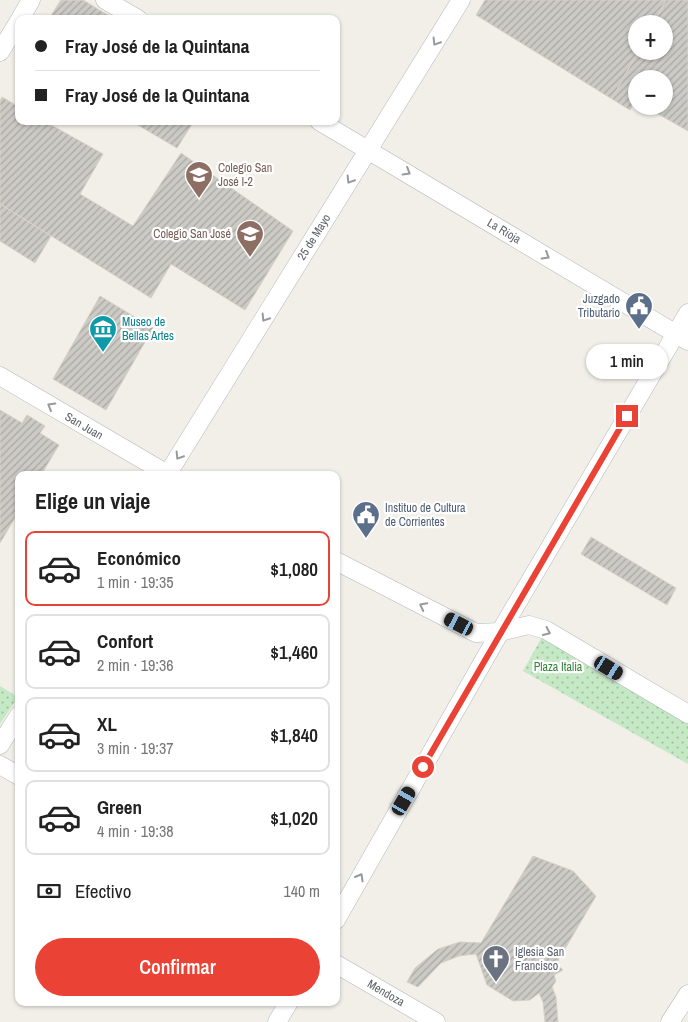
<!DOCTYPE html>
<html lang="es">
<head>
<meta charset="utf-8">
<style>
  :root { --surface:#fff; --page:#f2f2f2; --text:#222; --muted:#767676; --line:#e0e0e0; --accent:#ea4335 }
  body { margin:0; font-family:"Archivo Narrow",sans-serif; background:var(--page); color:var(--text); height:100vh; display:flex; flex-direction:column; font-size:19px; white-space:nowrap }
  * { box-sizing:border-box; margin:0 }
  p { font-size:16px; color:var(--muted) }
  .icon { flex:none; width:28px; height:28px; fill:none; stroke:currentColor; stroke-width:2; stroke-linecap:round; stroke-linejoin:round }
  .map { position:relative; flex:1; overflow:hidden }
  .details { position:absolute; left:15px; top:471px; width:325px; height:535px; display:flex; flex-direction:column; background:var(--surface); border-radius:10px; box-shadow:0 1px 4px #0004 }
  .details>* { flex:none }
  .banner { position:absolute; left:15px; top:15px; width:325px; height:110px; border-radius:10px; box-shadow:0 1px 4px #0004; display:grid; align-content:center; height:110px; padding:0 20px; background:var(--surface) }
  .buttons { position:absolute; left:628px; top:15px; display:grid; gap:10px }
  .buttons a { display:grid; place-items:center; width:45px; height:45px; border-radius:50%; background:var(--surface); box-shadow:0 1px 4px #0004; font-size:25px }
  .end { position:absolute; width:22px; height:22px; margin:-11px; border:6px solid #ea4335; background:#fff; box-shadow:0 0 0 2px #fff }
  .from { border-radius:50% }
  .bubble { position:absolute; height:35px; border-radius:18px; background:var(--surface); box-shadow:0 1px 4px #0004; font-size:16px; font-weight:600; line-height:35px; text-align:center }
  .car { position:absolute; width:15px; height:30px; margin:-15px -8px; border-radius:6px; box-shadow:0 0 4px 1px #0007; background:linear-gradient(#222 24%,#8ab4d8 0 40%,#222 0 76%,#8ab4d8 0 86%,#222 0) }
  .banner b { display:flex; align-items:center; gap:18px; height:48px; font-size:19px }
  .banner b+b { border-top:1px solid var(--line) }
  .banner i { width:12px; height:12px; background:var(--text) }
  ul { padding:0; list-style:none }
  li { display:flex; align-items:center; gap:15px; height:75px; margin:0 10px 8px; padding:0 10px; border:2px solid var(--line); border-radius:10px }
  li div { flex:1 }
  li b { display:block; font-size:19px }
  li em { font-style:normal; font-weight:600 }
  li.current { border-color:var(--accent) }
  li>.icon { width:45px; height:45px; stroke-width:1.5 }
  h2 { padding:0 20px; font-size:22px; line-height:60px }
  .pay { display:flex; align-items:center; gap:12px; height:55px; padding:0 20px; font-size:19px }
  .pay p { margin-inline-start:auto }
  .action { display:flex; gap:10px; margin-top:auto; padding:10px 20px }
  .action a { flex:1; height:58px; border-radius:30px; background:var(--accent); color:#fff; font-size:20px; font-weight:600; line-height:58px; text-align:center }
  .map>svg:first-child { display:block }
</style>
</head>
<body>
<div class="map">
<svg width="688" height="1022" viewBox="0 0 688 1022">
  <defs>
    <pattern id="grass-dots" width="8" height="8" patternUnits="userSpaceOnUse" patternTransform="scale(1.25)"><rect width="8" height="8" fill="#c5e8c5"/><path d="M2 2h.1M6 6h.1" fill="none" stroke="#a3c0a4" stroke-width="1.8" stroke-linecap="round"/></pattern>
    <pattern id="building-hatch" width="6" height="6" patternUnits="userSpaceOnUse" patternTransform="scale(1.25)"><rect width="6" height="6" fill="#cccac5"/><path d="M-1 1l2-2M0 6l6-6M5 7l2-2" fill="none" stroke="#a9a8a4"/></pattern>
  </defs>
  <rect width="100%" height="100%" fill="#f1efe8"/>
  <path fill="url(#grass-dots)" d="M 543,635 L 688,721 L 688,764 L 523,671 Z
    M 0,686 L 18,697 L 0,724 Z"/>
  <path fill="url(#building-hatch)" stroke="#d6d1c6" d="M 61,0 L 83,0 L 114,19 L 49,19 Z
    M 61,0 L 83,0 L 114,19 L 49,19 Z
    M 485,0 L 666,0 L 653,24 L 636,24 L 638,51 L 612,99 L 476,15 Z
    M 666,0 L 688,0 L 688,131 L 644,106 L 664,106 L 664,79 L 636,79 L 636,102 L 635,101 L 630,110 L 612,99 L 638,51 L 664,51 L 664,24 L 653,24 Z
    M 2,97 L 19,107 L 19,121 L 44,121 L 103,154 L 80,194 L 133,226 L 181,153 L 293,231 L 245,310 L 171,264 L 151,298 L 0,204 L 0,101 Z
    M 131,121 L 194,121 L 177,148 Z
    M 0,204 L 51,236 L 35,263 L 0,241 Z
    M 100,296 L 153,328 L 106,410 L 53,379 Z
    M 0,410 L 22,423 L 27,415 L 45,426 L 40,433 L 59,445 L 41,475 L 19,475 L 19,511 L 0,543 Z
    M 591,537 L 676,588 L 667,605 L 581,554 Z
    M 533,856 L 573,871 L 596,896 L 556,964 L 563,970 L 554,975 L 556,981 L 552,987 L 556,997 L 558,1022 L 545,1022 L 543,1002 L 539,993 L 530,1000 L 513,1001 L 487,985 L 476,954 L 459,956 L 441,963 L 418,987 L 407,982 L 415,968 L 438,949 L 460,942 L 481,943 Z"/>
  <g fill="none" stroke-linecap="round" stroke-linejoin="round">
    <defs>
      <path id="minor" d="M 105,0 L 138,19
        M 20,19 L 31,0
        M 0,52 L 19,21
        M 319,121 L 688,341
        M 0,376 L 169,475
        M 167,475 L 461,0
        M 336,561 L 476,633 L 500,632 L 529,625 L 546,630 L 688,714
        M 0,745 L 19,715
        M 0,765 L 19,776
        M 336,920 L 500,632 L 688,313
        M 336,964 L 436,1022
        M 277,1022 L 289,1002
        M 670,1022 L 688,994"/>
    </defs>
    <use href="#minor" stroke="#b5b8bc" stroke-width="19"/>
    <use href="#minor" stroke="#fff" stroke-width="18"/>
  </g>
  <defs><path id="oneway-chevron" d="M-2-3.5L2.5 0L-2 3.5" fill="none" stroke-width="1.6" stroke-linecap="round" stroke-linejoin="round" transform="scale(1.25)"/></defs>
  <g stroke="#979a9d">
    <use href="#oneway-chevron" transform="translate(436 42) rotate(122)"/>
    <use href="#oneway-chevron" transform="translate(407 172) rotate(31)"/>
    <use href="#oneway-chevron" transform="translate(350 180) rotate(122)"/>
    <use href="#oneway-chevron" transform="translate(546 256) rotate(31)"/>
    <use href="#oneway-chevron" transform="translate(265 318) rotate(122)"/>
    <use href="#oneway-chevron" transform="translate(51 406) rotate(-150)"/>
    <use href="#oneway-chevron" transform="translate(179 456) rotate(122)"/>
    <use href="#oneway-chevron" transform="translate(423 606) rotate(-153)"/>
    <use href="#oneway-chevron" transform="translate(547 632) rotate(25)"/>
    <use href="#oneway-chevron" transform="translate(360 877) rotate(-60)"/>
  </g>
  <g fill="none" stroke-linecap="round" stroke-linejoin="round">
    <path stroke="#ea4335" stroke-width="6" d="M 423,767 L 627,416"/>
  </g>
  <defs>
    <symbol id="school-pin" viewBox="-11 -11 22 30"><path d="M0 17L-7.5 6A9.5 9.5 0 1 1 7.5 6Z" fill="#8d6e63" stroke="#fff"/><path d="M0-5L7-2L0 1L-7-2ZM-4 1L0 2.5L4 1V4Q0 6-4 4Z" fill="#fff"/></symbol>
    <symbol id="civic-pin" viewBox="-11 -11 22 30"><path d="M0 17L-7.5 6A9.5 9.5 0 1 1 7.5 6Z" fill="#5c6f8a" stroke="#fff"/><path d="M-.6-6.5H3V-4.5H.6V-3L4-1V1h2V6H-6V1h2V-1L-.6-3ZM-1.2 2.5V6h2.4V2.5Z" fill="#fff"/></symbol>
    <symbol id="museum-pin" viewBox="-11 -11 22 30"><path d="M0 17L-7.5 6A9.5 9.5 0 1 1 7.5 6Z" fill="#0f9aa8" stroke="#fff"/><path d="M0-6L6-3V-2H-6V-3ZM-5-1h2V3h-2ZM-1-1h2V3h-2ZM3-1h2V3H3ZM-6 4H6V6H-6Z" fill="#fff"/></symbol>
    <symbol id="church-pin" viewBox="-11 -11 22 30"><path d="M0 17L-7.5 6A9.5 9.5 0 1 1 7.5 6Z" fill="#6b7280" stroke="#fff"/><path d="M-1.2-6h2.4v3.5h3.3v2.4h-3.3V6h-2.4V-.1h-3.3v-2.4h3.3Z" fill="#fff"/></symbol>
  </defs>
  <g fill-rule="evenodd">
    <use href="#school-pin" x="183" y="159" width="32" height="43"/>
    <use href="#school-pin" x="234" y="218" width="32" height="43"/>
    <use href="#civic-pin" x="623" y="290" width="32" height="43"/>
    <use href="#museum-pin" x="87" y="313" width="32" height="43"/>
    <use href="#civic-pin" x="350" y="499" width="32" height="43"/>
    <use href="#church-pin" x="480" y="943" width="32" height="43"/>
  </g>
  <g text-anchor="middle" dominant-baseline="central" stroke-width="4.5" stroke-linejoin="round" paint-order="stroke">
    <g font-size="12" fill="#785e54" stroke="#fff" text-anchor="start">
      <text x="218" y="168">Colegio San<tspan x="218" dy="14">José I-2</tspan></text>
      <text x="231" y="234" text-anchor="end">Colegio San José</text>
    </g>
    <g font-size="12" fill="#5f6368" stroke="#fff">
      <text transform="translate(504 231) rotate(31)">La Rioja</text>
      <text transform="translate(314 237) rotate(-58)">25 de Mayo</text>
      <text transform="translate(84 426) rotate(30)">San Juan</text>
      <text transform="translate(386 993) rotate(30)">Mendoza</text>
    </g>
    <g font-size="12" fill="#4e5e75" stroke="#fff" text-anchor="end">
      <text x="620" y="299">Juzgado<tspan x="620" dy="14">Tributario</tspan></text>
      <text x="385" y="508" text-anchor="start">Instituo de Cultura<tspan x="385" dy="14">de Corrientes</tspan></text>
    </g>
    <g font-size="12" fill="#0d838f" stroke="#fff" text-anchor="start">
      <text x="122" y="322">Museo de<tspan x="122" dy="14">Bellas Artes</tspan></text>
    </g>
    <g font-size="12" fill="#348238" stroke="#fff">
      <text x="558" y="667">Plaza Italia</text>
    </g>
    <g font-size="12" fill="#5b616d" stroke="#fff" text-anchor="start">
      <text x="515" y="952">Iglesia San<tspan x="515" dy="14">Francisco</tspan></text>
    </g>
  </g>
</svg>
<div class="buttons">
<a>+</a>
<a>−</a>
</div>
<i class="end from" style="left:423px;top:767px"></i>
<i class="end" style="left:627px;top:416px"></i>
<div class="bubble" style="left:586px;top:344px;width:82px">1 min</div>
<i class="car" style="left:459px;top:624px;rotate:297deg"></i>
<i class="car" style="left:609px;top:668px;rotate:121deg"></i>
<i class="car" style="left:404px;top:801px;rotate:30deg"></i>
<div class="banner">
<b><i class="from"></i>Fray José de la Quintana</b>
<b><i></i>Fray José de la Quintana</b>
</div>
<section class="details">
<h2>Elige un viaje</h2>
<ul>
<li class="current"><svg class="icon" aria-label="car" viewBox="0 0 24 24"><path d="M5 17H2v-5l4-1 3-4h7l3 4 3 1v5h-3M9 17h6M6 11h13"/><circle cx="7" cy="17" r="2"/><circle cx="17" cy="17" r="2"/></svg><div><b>Económico</b><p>1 min · 19:35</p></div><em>$1,080</em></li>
<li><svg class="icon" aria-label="car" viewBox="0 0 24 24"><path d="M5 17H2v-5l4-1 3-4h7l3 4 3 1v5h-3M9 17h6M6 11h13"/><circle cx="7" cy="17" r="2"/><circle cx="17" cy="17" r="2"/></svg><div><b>Confort</b><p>2 min · 19:36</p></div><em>$1,460</em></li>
<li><svg class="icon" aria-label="car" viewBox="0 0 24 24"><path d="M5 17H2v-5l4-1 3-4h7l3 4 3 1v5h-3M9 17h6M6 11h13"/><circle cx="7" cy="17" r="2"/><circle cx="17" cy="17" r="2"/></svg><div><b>XL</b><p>3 min · 19:37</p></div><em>$1,840</em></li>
<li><svg class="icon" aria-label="car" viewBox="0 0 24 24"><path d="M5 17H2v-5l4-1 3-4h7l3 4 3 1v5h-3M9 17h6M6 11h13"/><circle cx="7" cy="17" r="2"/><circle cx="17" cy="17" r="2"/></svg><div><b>Green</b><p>4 min · 19:38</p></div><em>$1,020</em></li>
</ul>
<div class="pay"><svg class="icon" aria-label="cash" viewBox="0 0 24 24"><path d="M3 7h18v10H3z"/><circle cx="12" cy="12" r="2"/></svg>Efectivo<p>140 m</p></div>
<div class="action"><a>Confirmar</a></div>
</section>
</div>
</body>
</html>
